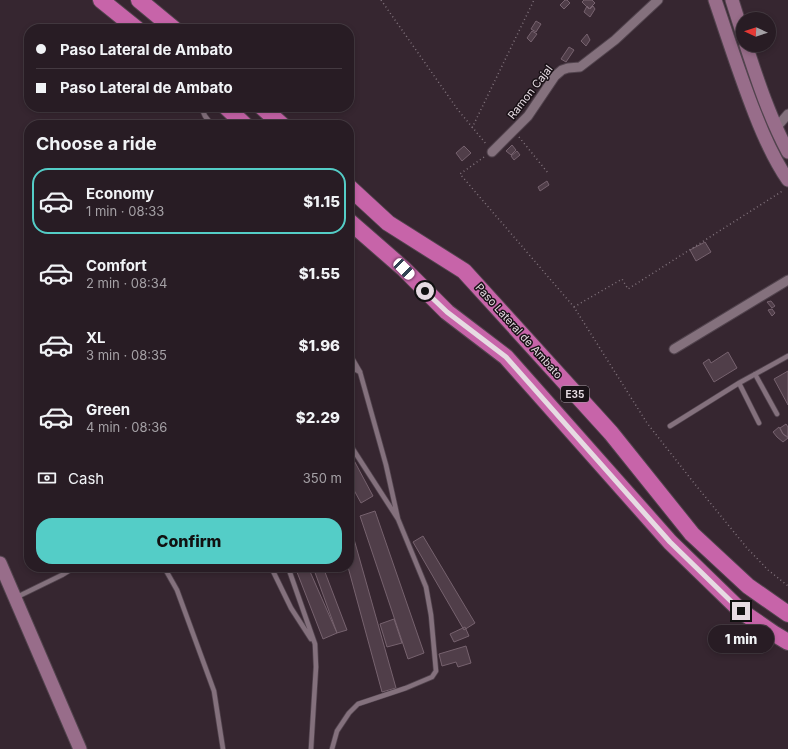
<!DOCTYPE html>
<html lang="en">
<head>
<meta charset="utf-8">
<style>
  :root { --surface:#281c24; --page:#342931; --text:#f1f3f6; --muted:#a5a1a6; --line:#443a41; --accent:#54cdc7 }
  body { margin:0; font-family:Inter,sans-serif; background:var(--page); color:var(--text); height:100vh; display:flex; flex-direction:column; font-size:15px; white-space:nowrap }
  * { box-sizing:border-box; margin:0 }
  p { font-size:13px; color:var(--muted) }
  .icon { flex:none; width:22px; height:22px; fill:none; stroke:currentColor; stroke-width:2; stroke-linecap:round; stroke-linejoin:round }
  .map { position:relative; flex:1; overflow:hidden }
  .panel { position:absolute; left:24px; top:120px; width:330px; height:452px; display:flex; flex-direction:column; background:var(--surface); border-radius:16px; box-shadow:0 2px 6px #0003,0 0 0 1px var(--line) }
  .panel>* { flex:none }
  .hud { position:absolute; left:24px; top:24px; width:330px; height:88px; border-radius:16px; box-shadow:0 2px 6px #0003,0 0 0 1px var(--line); display:grid; align-content:center; height:88px; padding:0 12px; background:var(--surface) }
  .needle { width:26px; rotate:273deg }
  .tools { position:absolute; left:736px; top:12px; display:grid; gap:8px }
  .tools a { display:grid; place-items:center; width:40px; height:40px; border-radius:50%; background:var(--surface); box-shadow:0 2px 6px #0003,0 0 0 1px var(--line); font-size:20px }
  .end { position:absolute; width:18px; height:18px; margin:-9px; border:5px solid #e6dbe2; background:#111; box-shadow:0 0 0 2px #111 }
  .from { border-radius:50% }
  .bubble { position:absolute; height:28px; border-radius:14px; background:var(--surface); box-shadow:0 2px 6px #0003,0 0 0 1px var(--line); font-size:13px; font-weight:800; line-height:28px; text-align:center }
  .car { position:absolute; width:12px; height:24px; margin:-12px -6px; border-radius:5px; box-shadow:0 0 3px 1px #0007; background:linear-gradient(#fff 24%,#345 0 40%,#fff 0 76%,#345 0 86%,#fff 0) }
  .hud b { display:flex; align-items:center; gap:14px; height:38px; font-size:15px }
  .hud b+b { border-top:1px solid var(--line) }
  .hud i { width:10px; height:10px; background:var(--text) }
  ul { padding:0; list-style:none }
  li { display:flex; align-items:center; gap:12px; height:66px; margin:0 8px 6px; padding:0 4px; border:2px solid transparent; border-radius:16px }
  li div { flex:1 }
  li b { display:block; font-size:15px }
  li em { font-style:normal; font-weight:800 }
  li.selected { border-color:var(--accent) }
  li>.icon { width:36px; height:36px; stroke-width:1.5 }
  h2 { padding:0 12px; font-size:18px; line-height:48px }
  .pay { display:flex; align-items:center; gap:10px; height:44px; padding:0 12px; font-size:15px }
  .pay p { margin-inline-start:auto }
  .cta { display:flex; gap:8px; margin-top:auto; padding:8px 12px }
  .cta a { flex:1; height:46px; border-radius:16px; background:var(--accent); color:#111; font-size:16px; font-weight:800; line-height:46px; text-align:center }
  .map>svg:first-child { display:block }
</style>
</head>
<body>
<div class="map">
<svg width="788" height="749" viewBox="0 0 788 749">
  <rect width="100%" height="100%" fill="#362630"/>
  <path fill="#503e49" stroke="#76626e" d="M 565,0 L 567,0 L 570,3 L 564,9 L 560,5 Z
    M 584,0 L 592,0 L 595,3 L 589,9 L 582,2 Z
    M 587,6 L 590,9 L 593,6 L 595,9 L 590,17 L 584,12 Z
    M 536,21 L 541,24 L 536,32 L 531,29 Z
    M 532,31 L 537,34 L 531,42 L 527,38 Z
    M 587,34 L 590,40 L 586,46 L 581,41 Z
    M 569,47 L 574,50 L 566,62 L 561,59 Z
    M 512,145 L 516,150 L 511,155 L 506,151 Z
    M 464,146 L 471,153 L 462,161 L 456,153 Z
    M 517,151 L 520,155 L 514,160 L 511,156 Z
    M 547,181 L 549,185 L 540,191 L 538,187 Z
    M 705,242 L 711,252 L 696,261 L 690,250 Z
    M 771,301 L 775,306 L 772,308 L 767,302 Z
    M 772,309 L 775,313 L 772,316 L 768,310 Z
    M 728,352 L 737,368 L 714,382 L 703,363 L 709,359 L 711,363 Z
    M 788,371 L 788,405 L 774,379 Z
    M 786,424 L 788,427 L 788,437 L 783,434 L 780,428 Z
    M 779,427 L 783,434 L 788,438 L 783,442 L 777,437 L 773,432 Z
    M 349,451 L 373,496 L 361,503 L 349,481 Z
    M 375,511 L 424,653 L 408,659 L 360,516 Z
    M 349,525 L 350,525 L 396,688 L 382,692 L 348,567 L 349,567 Z
    M 423,536 L 475,623 L 464,630 L 413,542 Z
    M 295,567 L 308,567 L 337,633 L 323,639 Z
    M 313,567 L 323,567 L 347,630 L 337,633 Z
    M 394,619 L 402,643 L 387,647 L 380,624 Z
    M 465,627 L 469,636 L 454,642 L 450,634 Z
    M 466,646 L 471,663 L 458,667 L 456,662 L 442,666 L 439,654 Z"/>
  <g fill="none" stroke-linecap="round" stroke-linejoin="round">
    <defs>
      <path id="lane" d="M 201,107 L 205,116 L 212,125
        M 349,353 L 360,372 L 386,465 L 398,519 L 349,443
        M 349,366 L 360,372
        M 755,374 L 777,414
        M 739,383 L 759,423
        M 670,426 L 739,383 L 788,356
        M 164,567 L 177,590 L 214,691 L 223,749
        M 271,567 L 291,608 L 311,639
        M 288,567 L 315,644 L 316,667 L 311,749
        M 17,597 L 62,575 L 75,567
        M 332,749 L 337,731 L 349,713 L 358,704 L 406,688 L 432,677 L 436,671 L 431,615 L 426,587 L 398,519"/>
      <path id="street" d="M 776,128 L 788,114
        M 492,152 L 528,116 L 555,76 L 562,70 L 568,68 L 580,67 L 615,40 L 658,0
        M 674,349 L 788,280"/>
      <path id="secondary" d="M 715,0 C 728,38 740,76 755,114 C 764,137 774,160 788,180
        M 732,0 L 743,35
        M 746,45 C 758,82 770,118 788,152
        M 0,563 L 80,749"/>
      <path id="highway" d="M 101,0 L 137,29
        M 139,0 L 174,29
        M 226,107 L 245,125
        M 262,107 L 282,125
        M 349,187 L 388,223 L 464,271 L 611,433 L 692,534 L 748,586 L 788,614
        M 349,221 L 404,269 L 447,312 L 506,357 L 670,542 L 741,611 L 773,633 L 788,642"/>
    </defs>
    <use href="#lane" stroke="#51434d" stroke-width="6"/>
    <use href="#street" stroke="#51434d" stroke-width="11"/>
    <use href="#secondary" stroke="#51434d" stroke-width="15"/>
    <use href="#highway" stroke="#51434d" stroke-width="18"/>
    <path stroke="#81737c" stroke-width="1.5" stroke-dasharray="1 3" stroke-linecap="butt" d="M 381,0 L 458,110 L 487,145
      M 472,128 L 534,0
      M 519,137 L 548,173
      M 484,157 L 460,174 L 574,307 L 647,423 L 694,483 L 747,548 L 768,570 L 788,586
      M 574,307 L 622,279 L 628,289 L 784,190"/>
    <use href="#lane" stroke="#84717d" stroke-width="4.5"/>
    <use href="#street" stroke="#84717d" stroke-width="9"/>
    <use href="#secondary" stroke="#986d8a" stroke-width="13"/>
    <use href="#highway" stroke="#c764a9" stroke-width="16"/>
  </g>
  <g fill="none" stroke-linecap="round" stroke-linejoin="round">
    <path stroke="#e6dbe2" stroke-width="5" d="M 425,291 L 447,312 L 506,357 L 670,542 L 741,611"/>
  </g>
  <g text-anchor="middle" dominant-baseline="central" stroke-width="3" stroke-linejoin="round" paint-order="stroke">
    <rect fill="#191116" stroke="#a89ea5" stroke-width="1" x="561" y="386" width="28" height="16" rx="3"/>
    <g font-size="10" font-weight="bold" fill="#e6dbe2">
      <text x="575" y="394">E35</text>
    </g>
    <g font-size="11" fill="#e6dbe2" stroke="#191116">
      <text transform="translate(530 92) rotate(-52)">Ramon Cajal</text>
      <text transform="translate(519 331) rotate(48)">Paso Lateral de Ambato</text>
    </g>
  </g>
</svg>
<div class="tools">
<a><svg class="needle" viewBox="-14 -14 28 28"><path d="M0-13l5 13h-10z" fill="#e53935"/><path d="M0 13l5-13h-10z" fill="#a5a1a6"/></svg></a>
</div>
<i class="end from" style="left:425px;top:291px"></i>
<i class="end" style="left:741px;top:611px"></i>
<div class="bubble" style="left:708px;top:625px;width:66px">1 min</div>
<i class="car" style="left:404px;top:269px;rotate:135deg"></i>
<div class="hud">
<b><i class="from"></i>Paso Lateral de Ambato</b>
<b><i></i>Paso Lateral de Ambato</b>
</div>
<section class="panel">
<h2>Choose a ride</h2>
<ul>
<li class="selected"><svg class="icon" aria-label="car" viewBox="0 0 24 24"><path d="M5 17H2v-5l4-1 3-4h7l3 4 3 1v5h-3M9 17h6M6 11h13"/><circle cx="7" cy="17" r="2"/><circle cx="17" cy="17" r="2"/></svg><div><b>Economy</b><p>1 min · 08:33</p></div><em>$1.15</em></li>
<li><svg class="icon" aria-label="car" viewBox="0 0 24 24"><path d="M5 17H2v-5l4-1 3-4h7l3 4 3 1v5h-3M9 17h6M6 11h13"/><circle cx="7" cy="17" r="2"/><circle cx="17" cy="17" r="2"/></svg><div><b>Comfort</b><p>2 min · 08:34</p></div><em>$1.55</em></li>
<li><svg class="icon" aria-label="car" viewBox="0 0 24 24"><path d="M5 17H2v-5l4-1 3-4h7l3 4 3 1v5h-3M9 17h6M6 11h13"/><circle cx="7" cy="17" r="2"/><circle cx="17" cy="17" r="2"/></svg><div><b>XL</b><p>3 min · 08:35</p></div><em>$1.96</em></li>
<li><svg class="icon" aria-label="car" viewBox="0 0 24 24"><path d="M5 17H2v-5l4-1 3-4h7l3 4 3 1v5h-3M9 17h6M6 11h13"/><circle cx="7" cy="17" r="2"/><circle cx="17" cy="17" r="2"/></svg><div><b>Green</b><p>4 min · 08:36</p></div><em>$2.29</em></li>
</ul>
<div class="pay"><svg class="icon" aria-label="cash" viewBox="0 0 24 24"><path d="M3 7h18v10H3z"/><circle cx="12" cy="12" r="2"/></svg>Cash<p>350 m</p></div>
<div class="cta"><a>Confirm</a></div>
</section>
</div>
</body>
</html>
